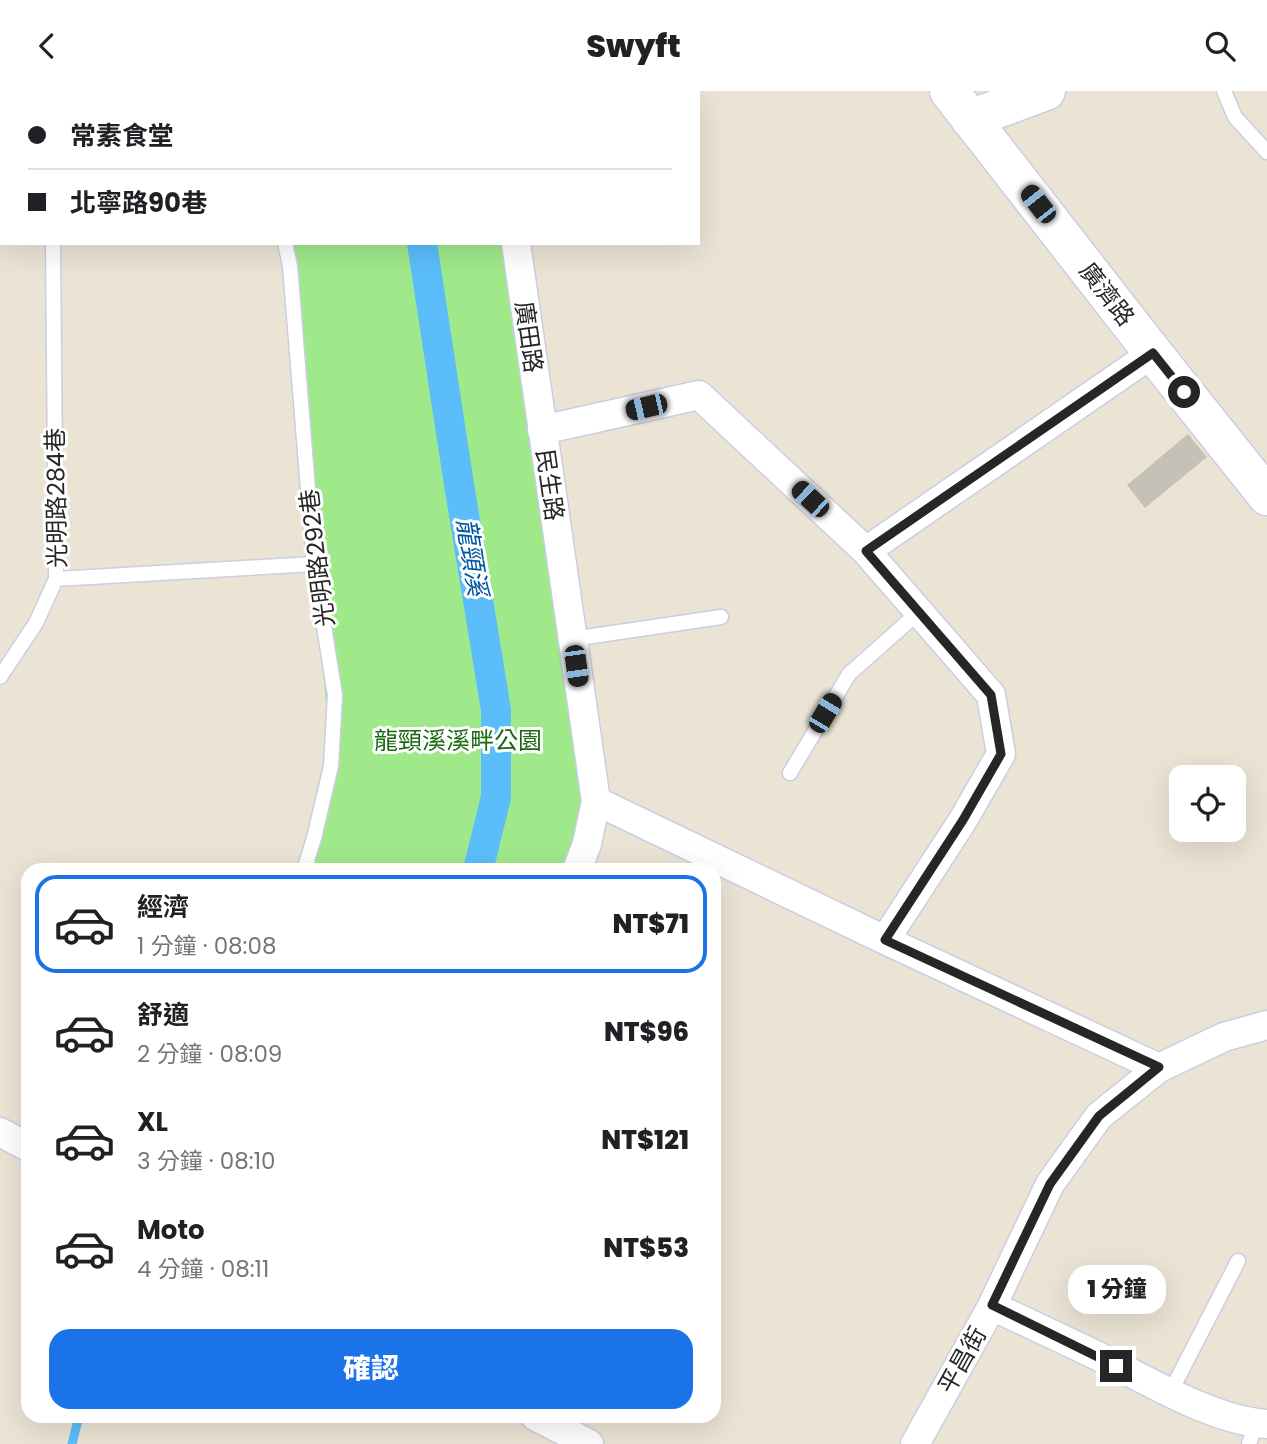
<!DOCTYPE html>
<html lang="zh-TW">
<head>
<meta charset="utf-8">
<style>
  :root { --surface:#fff; --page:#f6f6f6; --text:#202124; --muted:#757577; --line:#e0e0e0; --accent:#1a73e8 }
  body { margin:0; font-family:Poppins,"Noto Sans TC",sans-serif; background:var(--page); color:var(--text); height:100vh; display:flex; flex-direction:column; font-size:26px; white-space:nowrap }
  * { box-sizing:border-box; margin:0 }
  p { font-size:23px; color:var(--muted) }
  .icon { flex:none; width:38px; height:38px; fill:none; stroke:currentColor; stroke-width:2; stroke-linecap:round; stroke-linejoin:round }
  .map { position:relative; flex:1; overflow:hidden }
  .side { position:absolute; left:21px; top:772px; width:700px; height:560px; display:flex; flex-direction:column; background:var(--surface); border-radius:21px; box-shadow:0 7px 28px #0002 }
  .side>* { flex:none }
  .hud { position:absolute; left:0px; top:0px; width:700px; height:154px; box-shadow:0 7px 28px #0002; display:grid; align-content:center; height:154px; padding:0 28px; background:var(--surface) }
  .controls { position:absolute; left:1169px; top:674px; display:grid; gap:14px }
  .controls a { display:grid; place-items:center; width:77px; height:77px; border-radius:14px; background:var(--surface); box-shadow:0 7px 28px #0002; font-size:35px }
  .end { position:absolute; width:32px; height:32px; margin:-16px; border:9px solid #262626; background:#fff; box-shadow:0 0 0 4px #fff }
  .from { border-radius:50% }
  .bubble { position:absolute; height:49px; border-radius:21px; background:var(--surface); box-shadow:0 7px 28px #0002; font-size:23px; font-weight:800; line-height:49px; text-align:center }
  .car { position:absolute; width:21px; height:42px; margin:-21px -10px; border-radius:9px; box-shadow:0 0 5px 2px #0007; background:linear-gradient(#222 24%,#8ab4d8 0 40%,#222 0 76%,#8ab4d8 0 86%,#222 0) }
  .hud b { display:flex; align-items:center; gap:24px; height:66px; font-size:26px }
  .hud b+b { border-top:2px solid var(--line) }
  .hud i { width:18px; height:18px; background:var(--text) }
  ul { padding:12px 0 0; list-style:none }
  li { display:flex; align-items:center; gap:21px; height:98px; margin:0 14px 10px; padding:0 14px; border:4px solid transparent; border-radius:21px }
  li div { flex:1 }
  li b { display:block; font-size:26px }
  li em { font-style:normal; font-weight:800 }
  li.selected { border-color:var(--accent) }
  li>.icon { width:63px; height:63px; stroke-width:1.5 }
  .action { display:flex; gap:14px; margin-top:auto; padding:14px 28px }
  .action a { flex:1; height:80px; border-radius:21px; background:var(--accent); color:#fff; font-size:28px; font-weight:800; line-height:80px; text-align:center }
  header { display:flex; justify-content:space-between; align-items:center; height:91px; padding:0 28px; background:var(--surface); font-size:32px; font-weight:800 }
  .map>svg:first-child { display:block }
</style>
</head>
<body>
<header><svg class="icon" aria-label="back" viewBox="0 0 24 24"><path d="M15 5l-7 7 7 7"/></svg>Swyft<svg class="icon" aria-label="search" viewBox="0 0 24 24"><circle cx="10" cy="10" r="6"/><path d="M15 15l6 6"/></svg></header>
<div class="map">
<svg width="1267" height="1353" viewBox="0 0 1267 1353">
  <rect width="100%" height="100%" fill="#ebe4d5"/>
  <path fill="#a0e98b" d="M 285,152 L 516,152 L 596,710 L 577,779 L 304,779 L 331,675 L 290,175 Z"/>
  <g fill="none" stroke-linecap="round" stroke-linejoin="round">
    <path stroke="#5bbefb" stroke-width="9" d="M 72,1353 L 79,1325"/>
    <path stroke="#5bbefb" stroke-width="30" d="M 400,0 L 400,2
      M 422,152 L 458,387 L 496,619 L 496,706 L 478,779"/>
  </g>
  <path fill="#c6c1b6" d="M 1188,343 L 1207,366 L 1145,417 L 1127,394 Z"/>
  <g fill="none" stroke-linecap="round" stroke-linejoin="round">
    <defs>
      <path id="lane" d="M 218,0 L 219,2
        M 1224,0 L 1235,26 L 1267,61
        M 53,152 L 56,488 L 314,473
        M 285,152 L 290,175 L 314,473 L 335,604 L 331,675 L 314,747 L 304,779
        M 572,548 L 721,526
        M 0,586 L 36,532 L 56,488
        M 790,682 L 849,583 L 919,521
        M 1170,1302 L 1238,1170
        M 1249,1353 L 1256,1332"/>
      <path id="street" d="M 514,2 L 514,0
        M 516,152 L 596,710 L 587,753 L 577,779
        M 542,339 L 699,304 L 866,460 L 991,604 L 1001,663 L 963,729 L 885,849
        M 866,460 L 1153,262
        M 596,710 L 885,849 L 1159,977
        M 0,1041 L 28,1056
        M 992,1215 C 1034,1235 1076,1254 1118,1275 C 1160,1297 1219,1330 1267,1333
        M 535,1325 L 589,1353
        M 915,1353 L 992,1215 L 1050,1093 L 1099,1025 L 1159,977 L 1224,946 L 1267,934"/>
      <path id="secondary" d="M 949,0 L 1153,262 L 1267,405
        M 34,2 L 37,0
        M 0,25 L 2,24
        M 970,28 L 1046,0"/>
    </defs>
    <use href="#lane" stroke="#cbcde2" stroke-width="17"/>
    <use href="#street" stroke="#cbcde2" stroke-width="31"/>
    <use href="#secondary" stroke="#cbcde2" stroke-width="41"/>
    <use href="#lane" stroke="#fff" stroke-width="14"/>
    <use href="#street" stroke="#fff" stroke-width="28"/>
    <use href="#secondary" stroke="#fff" stroke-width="38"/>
  </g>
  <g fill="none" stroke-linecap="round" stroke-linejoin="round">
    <path stroke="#262626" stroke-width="9" d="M 1116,1275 L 992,1214 L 1050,1093 L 1099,1025 L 1159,976 L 885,849 L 963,729 L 1001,663 L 991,604 L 866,460 L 1153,262 L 1184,301"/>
  </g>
  <g text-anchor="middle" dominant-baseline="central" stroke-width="6" stroke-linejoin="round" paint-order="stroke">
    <g font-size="24" fill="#262626" stroke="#fff">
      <text transform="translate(1107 203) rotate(52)">廣濟路</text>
      <text transform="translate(529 246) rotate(82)">廣田路</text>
      <text transform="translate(550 394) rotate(82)">民生路</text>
      <text transform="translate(56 407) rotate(-91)">光明路284巷</text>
      <text transform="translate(317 467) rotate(-97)">光明路292巷</text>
      <text transform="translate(962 1269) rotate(-61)">平昌街</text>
    </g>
    <g font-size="24" fill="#1a6811" stroke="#fff">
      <text x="458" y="649">龍頸溪溪畔公園</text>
    </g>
    <g font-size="26" font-style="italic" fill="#0057a1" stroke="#fff">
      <text transform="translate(472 466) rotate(81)">龍頸溪</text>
    </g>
  </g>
</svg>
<div class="controls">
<a><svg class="icon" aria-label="locate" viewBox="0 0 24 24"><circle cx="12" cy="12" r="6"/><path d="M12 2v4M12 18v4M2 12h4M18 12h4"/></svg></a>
</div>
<i class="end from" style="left:1184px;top:301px"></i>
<i class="end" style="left:1116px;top:1275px"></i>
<div class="bubble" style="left:1068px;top:1174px;width:98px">1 分鐘</div>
<i class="car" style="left:1038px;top:113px;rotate:322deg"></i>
<i class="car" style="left:646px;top:316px;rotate:257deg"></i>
<i class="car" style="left:810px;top:408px;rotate:313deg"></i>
<i class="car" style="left:576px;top:575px;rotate:172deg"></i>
<i class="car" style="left:825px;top:622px;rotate:31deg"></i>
<div class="hud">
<b><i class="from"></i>常素食堂</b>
<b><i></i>北寧路90巷</b>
</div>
<section class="side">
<ul>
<li class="selected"><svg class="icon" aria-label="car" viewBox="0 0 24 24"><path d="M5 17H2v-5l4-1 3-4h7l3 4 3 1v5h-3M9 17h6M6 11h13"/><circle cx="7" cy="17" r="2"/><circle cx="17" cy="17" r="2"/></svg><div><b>經濟</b><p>1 分鐘 · 08:08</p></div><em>NT$71</em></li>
<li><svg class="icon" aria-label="car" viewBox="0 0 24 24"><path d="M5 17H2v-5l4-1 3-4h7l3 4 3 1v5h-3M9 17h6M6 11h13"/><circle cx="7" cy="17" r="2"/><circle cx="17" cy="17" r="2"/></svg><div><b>舒適</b><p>2 分鐘 · 08:09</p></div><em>NT$96</em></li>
<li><svg class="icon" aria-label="car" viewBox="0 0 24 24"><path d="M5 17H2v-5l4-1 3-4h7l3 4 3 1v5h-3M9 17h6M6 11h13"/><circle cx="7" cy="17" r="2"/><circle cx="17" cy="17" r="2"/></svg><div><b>XL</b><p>3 分鐘 · 08:10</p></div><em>NT$121</em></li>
<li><svg class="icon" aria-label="car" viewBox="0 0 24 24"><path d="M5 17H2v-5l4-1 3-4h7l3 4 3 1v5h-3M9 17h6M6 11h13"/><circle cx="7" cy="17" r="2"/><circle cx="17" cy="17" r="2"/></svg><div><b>Moto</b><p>4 分鐘 · 08:11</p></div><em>NT$53</em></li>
</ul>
<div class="action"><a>確認</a></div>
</section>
</div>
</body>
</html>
